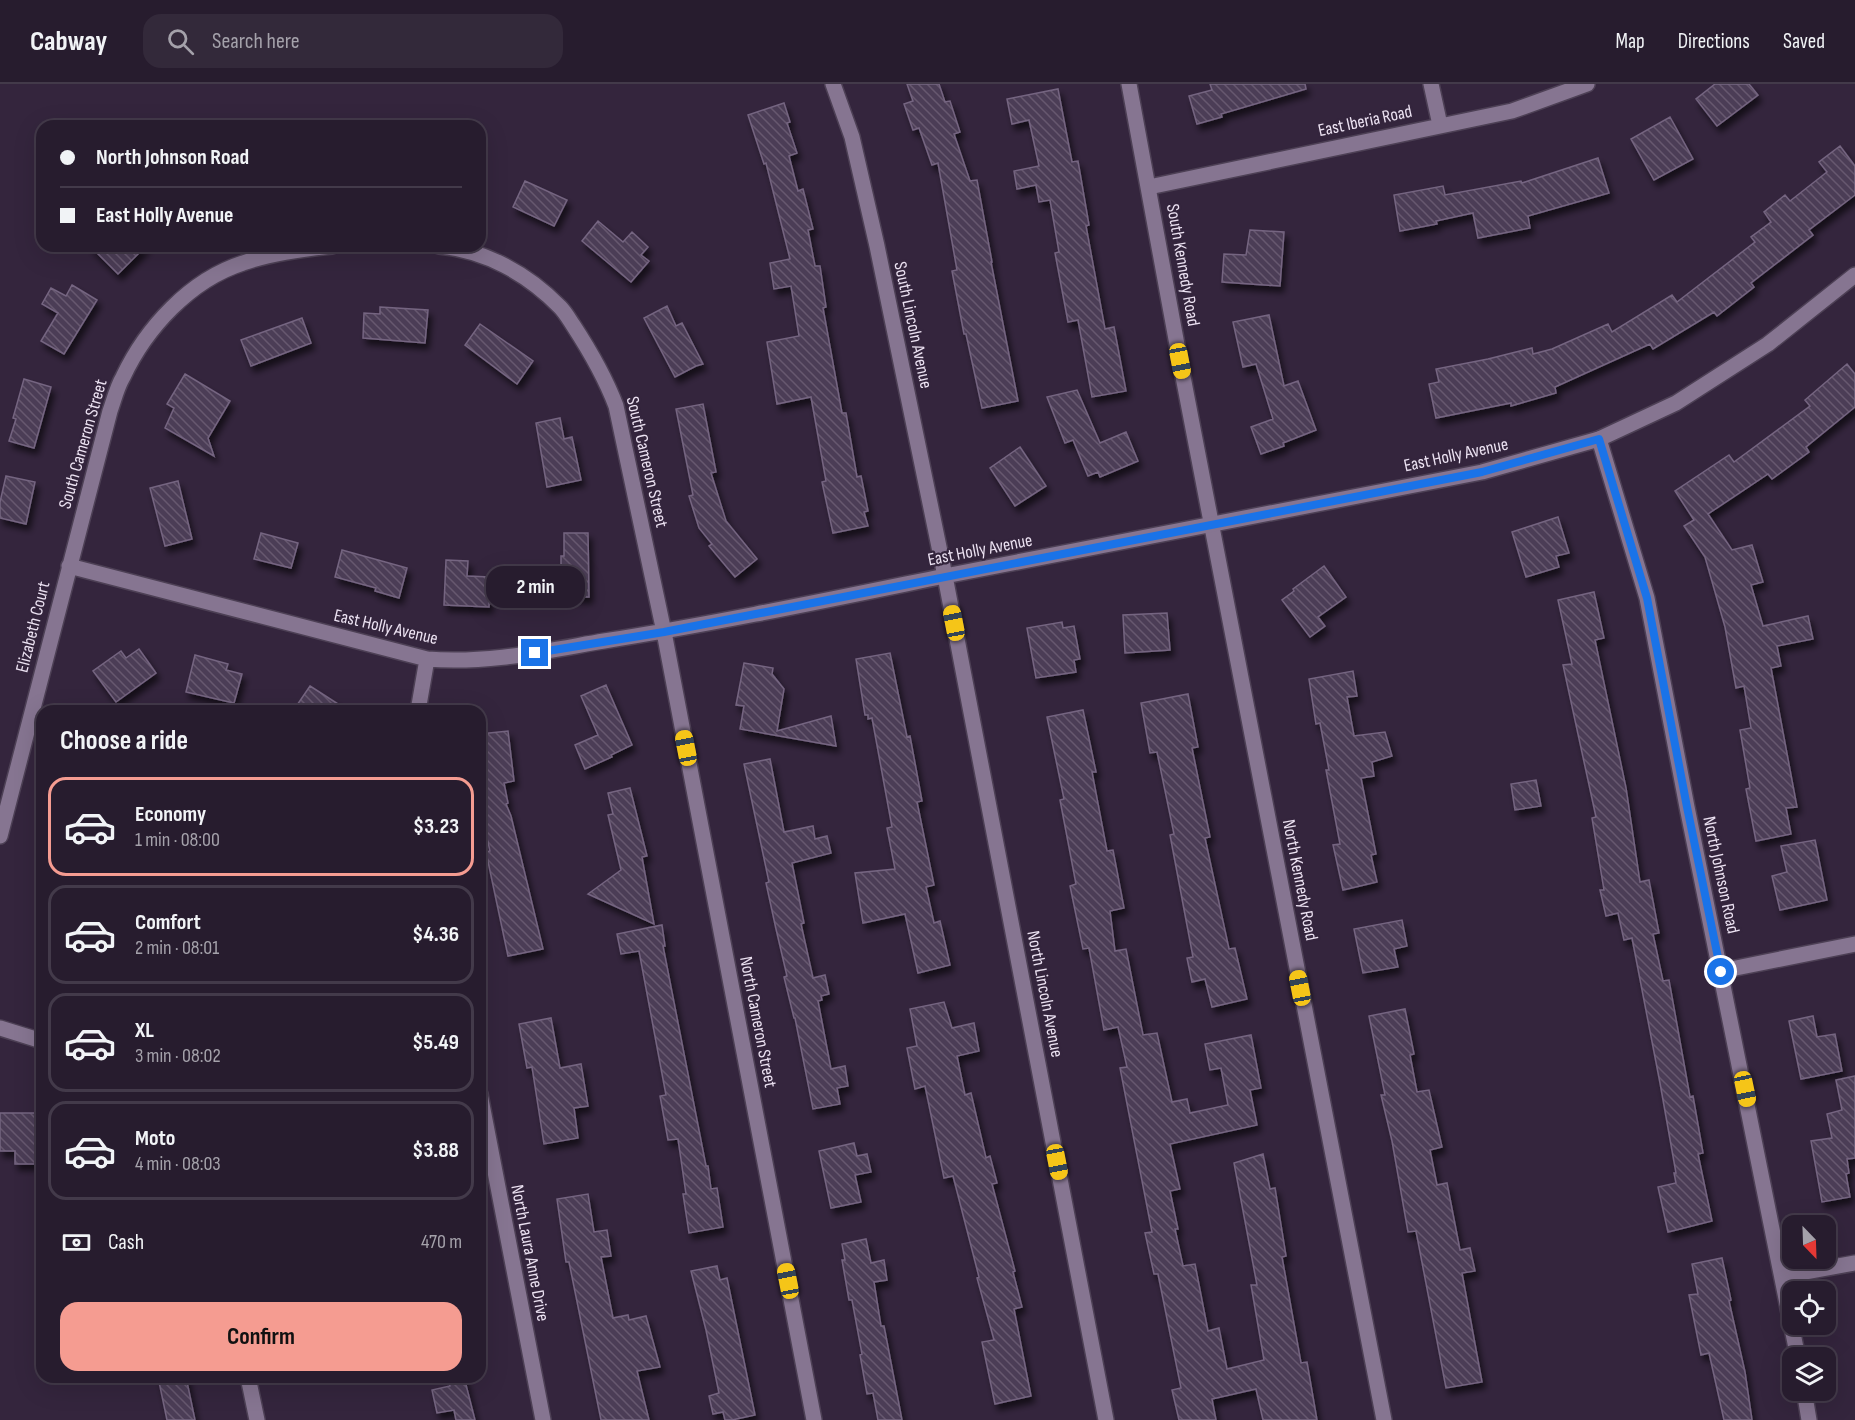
<!DOCTYPE html>
<html lang="en">
<head>
<meta charset="utf-8">
<style>
  :root { --surface:#271c2e; --page:#33293a; --text:#f1f3f6; --muted:#a4a1aa; --line:#433a4a; --accent:#f59c91 }
  body { margin:0; font-family:"Sofia Sans Condensed",sans-serif; background:var(--page); color:var(--text); height:100vh; display:flex; flex-direction:column; font-size:22px; white-space:nowrap }
  * { box-sizing:border-box; margin:0 }
  p { font-size:20px; color:var(--muted) }
  .icon { flex:none; width:33px; height:33px; fill:none; stroke:currentColor; stroke-width:2; stroke-linecap:round; stroke-linejoin:round }
  .map { position:relative; flex:1; overflow:hidden }
  .details { position:absolute; left:36px; top:621px; width:450px; height:678px; display:flex; flex-direction:column; background:var(--surface); border-radius:18px; box-shadow:0 6px 24px #0002,0 0 0 2px var(--line) }
  .details>* { flex:none }
  .hud { position:absolute; left:36px; top:36px; width:450px; height:132px; border-radius:18px; box-shadow:0 6px 24px #0002,0 0 0 2px var(--line); display:grid; align-content:center; height:132px; padding:0 24px; background:var(--surface) }
  .needle { width:39px; rotate:157deg }
  .fabs { position:absolute; left:1782px; top:1131px; display:grid; gap:12px }
  .fabs a { display:grid; place-items:center; width:54px; height:54px; border-radius:12px; background:var(--surface); box-shadow:0 6px 24px #0002,0 0 0 2px var(--line); font-size:30px }
  .end { position:absolute; width:27px; height:27px; margin:-14px; border:8px solid #1a73e8; background:#fff; box-shadow:0 0 0 3px #fff }
  .from { border-radius:50% }
  .bubble { position:absolute; height:42px; border-radius:18px; background:var(--surface); box-shadow:0 6px 24px #0002,0 0 0 2px var(--line); font-size:20px; font-weight:700; line-height:42px; text-align:center }
  .car { position:absolute; width:18px; height:36px; margin:-18px -9px; border-radius:8px; box-shadow:0 0 4px 2px #0007; background:linear-gradient(#f5c518 24%,#345 0 40%,#f5c518 0 76%,#345 0 86%,#f5c518 0) }
  .hud b { display:flex; align-items:center; gap:21px; height:57px; font-size:22px }
  .hud b+b { border-top:2px solid var(--line) }
  .hud i { width:15px; height:15px; background:var(--text) }
  ul { padding:0; list-style:none }
  li { display:flex; align-items:center; gap:18px; height:99px; margin:0 12px 9px; padding:0 12px; border:3px solid var(--line); border-radius:18px }
  li div { flex:1 }
  li b { display:block; font-size:22px }
  li em { font-style:normal; font-weight:700 }
  li.current { border-color:var(--accent) }
  li>.icon { width:54px; height:54px; stroke-width:1.5 }
  h2 { padding:0 24px; font-size:27px; line-height:72px }
  .pay { display:flex; align-items:center; gap:15px; height:66px; padding:0 24px; font-size:22px }
  .pay p { margin-inline-start:auto }
  .button { display:flex; gap:12px; margin-top:auto; padding:12px 24px }
  .button a { flex:1; height:69px; border-radius:18px; background:var(--accent); color:#111; font-size:24px; font-weight:700; line-height:69px; text-align:center }
  header { display:flex; align-items:center; gap:36px; box-sizing:border-box; height:84px; padding:0 30px; background:var(--surface); border-bottom:2px solid var(--line) }
  header strong { font-size:28px }
  nav { display:flex; gap:33px; margin-inline-start:auto; font-size:21px }
  .search { width:420px; height:54px; background:var(--page); display:flex; align-items:center; gap:15px; box-sizing:border-box; padding:0 21px; border-radius:18px; color:var(--muted); font-size:22px }
  .map>svg:first-child { display:block }
</style>
</head>
<body>
<header>
<strong>Cabway</strong>
<div class="search"><svg class="icon" aria-label="search" viewBox="0 0 24 24"><circle cx="10" cy="10" r="6"/><path d="M15 15l6 6"/></svg>Search here</div>
<nav><a>Map</a><a>Directions</a><a>Saved</a></nav>
</header>
<div class="map">
<svg width="1855" height="1336" viewBox="0 0 1855 1336">
  <defs>
    <pattern id="building-back-hatch" width="6" height="6" patternUnits="userSpaceOnUse" patternTransform="scale(1.5)"><rect width="6" height="6" fill="#4c3d56"/><path d="M-1 5l2 2M0 0l6 6M5-1l2 2" fill="none" stroke="#66596f"/></pattern>
    <filter id="shadow"><feDropShadow dx="3.5" dy="6" stdDeviation="3" flood-color="#0009"/></filter>
  </defs>
  <rect width="100%" height="100%" fill="#34253d"/>
  <path fill="url(#building-back-hatch)" stroke="#756581" stroke-width="1.5" filter="url(#shadow)" d="M 907,0 L 939,0 L 945,18 L 950,17 L 960,48 L 954,50 L 970,97 L 977,96 L 992,178 L 991,178 L 1018,317 L 982,324 L 966,250 L 964,250 L 952,187 L 957,186 L 938,79 L 932,81 L 919,44 L 913,46 L 904,20 L 913,17 Z
    M 1210,0 L 1305,0 L 1306,5 L 1221,30 L 1222,33 L 1197,40 L 1189,12 L 1212,6 Z
    M 1715,0 L 1749,0 L 1758,11 L 1717,42 L 1696,15 Z
    M 1058,5 L 1072,78 L 1078,77 L 1089,141 L 1086,142 L 1105,245 L 1114,243 L 1126,307 L 1092,313 L 1078,236 L 1068,238 L 1055,169 L 1059,168 L 1050,116 L 1039,118 L 1036,101 L 1017,105 L 1014,87 L 1039,82 L 1029,36 L 1012,40 L 1007,15 Z
    M 784,19 L 790,38 L 787,39 L 797,69 L 789,72 L 798,107 L 803,105 L 813,145 L 808,146 L 815,182 L 820,182 L 826,223 L 823,224 L 842,329 L 846,329 L 857,393 L 861,392 L 868,427 L 864,428 L 868,442 L 833,449 L 822,398 L 826,397 L 811,313 L 777,320 L 767,258 L 799,252 L 791,202 L 774,205 L 770,179 L 790,175 L 766,79 L 764,80 L 748,31 Z
    M 1670,33 L 1693,75 L 1654,96 L 1631,55 Z
    M 1840,62 L 1855,82 L 1855,111 L 1809,146 L 1813,151 L 1751,199 L 1754,203 L 1717,232 L 1714,228 L 1653,265 L 1650,260 L 1555,303 L 1556,309 L 1511,322 L 1511,319 L 1436,334 L 1429,300 L 1439,298 L 1436,285 L 1488,275 L 1532,264 L 1533,270 L 1552,265 L 1608,240 L 1612,248 L 1672,211 L 1677,218 L 1755,158 L 1751,153 L 1771,138 L 1764,128 L 1785,111 L 1790,117 L 1827,88 L 1819,78 Z
    M 1598,74 L 1609,109 L 1528,132 L 1530,144 L 1478,154 L 1473,129 L 1436,137 L 1437,140 L 1400,147 L 1394,111 L 1443,102 L 1445,111 L 1521,97 L 1522,99 Z
    M 525,97 L 567,116 L 554,142 L 513,123 Z
    M 598,137 L 623,158 L 632,148 L 648,163 L 641,171 L 649,177 L 631,198 L 582,157 Z
    M 1250,146 L 1284,148 L 1280,202 L 1222,198 L 1224,170 L 1246,171 Z
    M 90,162 L 146,162 L 118,190 Z
    M 72,201 L 97,216 L 64,270 L 41,257 L 58,229 L 42,220 L 51,204 L 66,212 Z
    M 667,222 L 676,242 L 682,239 L 703,280 L 696,282 L 675,293 L 644,234 Z
    M 380,223 L 428,226 L 425,259 L 363,254 L 364,229 L 380,230 Z
    M 1269,231 L 1284,302 L 1298,297 L 1316,346 L 1283,359 L 1284,362 L 1261,370 L 1251,343 L 1273,335 L 1256,280 L 1243,283 L 1233,238 Z
    M 302,234 L 311,259 L 251,282 L 241,256 Z
    M 480,240 L 533,277 L 517,300 L 465,261 Z
    M 1847,280 L 1855,290 L 1855,323 L 1806,363 L 1809,368 L 1772,395 L 1768,390 L 1708,430 L 1732,466 L 1752,461 L 1763,498 L 1751,501 L 1763,542 L 1808,532 L 1813,555 L 1777,562 L 1781,582 L 1771,584 L 1797,723 L 1786,724 L 1791,750 L 1756,757 L 1746,705 L 1750,704 L 1740,646 L 1751,644 L 1744,602 L 1736,604 L 1725,543 L 1705,473 L 1684,442 L 1694,436 L 1675,407 L 1729,371 L 1734,378 L 1810,322 L 1805,316 Z
    M 185,290 L 230,317 L 208,354 L 214,372 L 165,344 L 174,324 L 167,320 Z
    M 24,295 L 51,303 L 34,364 L 9,357 L 16,335 L 13,334 Z
    M 1077,306 L 1100,359 L 1126,348 L 1138,377 L 1100,393 L 1098,388 L 1088,392 L 1073,356 L 1065,359 L 1047,313 Z
    M 703,320 L 716,388 L 711,389 L 726,437 L 757,475 L 735,493 L 709,462 L 712,460 L 699,444 L 689,412 L 693,411 L 676,325 Z
    M 560,334 L 564,355 L 572,353 L 581,396 L 547,403 L 536,339 Z
    M 1020,363 L 1046,402 L 1015,422 L 990,384 Z
    M 6,392 L 35,398 L 26,440 L 0,434 L 0,418 Z
    M 178,397 L 192,455 L 165,462 L 150,404 Z
    M 1558,433 L 1569,469 L 1556,472 L 1559,483 L 1526,493 L 1512,448 Z
    M 261,449 L 298,459 L 291,484 L 254,475 Z
    M 564,449 L 588,449 L 589,513 L 561,513 L 561,472 L 564,472 Z
    M 342,466 L 407,484 L 399,514 L 375,507 L 376,504 L 335,493 Z
    M 446,476 L 468,477 L 467,492 L 490,493 L 489,523 L 444,521 Z
    M 1324,482 L 1346,513 L 1318,533 L 1325,542 L 1310,553 L 1282,516 L 1294,507 L 1293,505 Z
    M 1594,508 L 1604,554 L 1595,556 L 1626,704 L 1640,798 L 1649,796 L 1659,849 L 1653,850 L 1663,897 L 1669,896 L 1690,1013 L 1693,1012 L 1703,1069 L 1698,1070 L 1712,1137 L 1668,1148 L 1658,1103 L 1676,1099 L 1674,1089 L 1676,1089 L 1660,999 L 1632,854 L 1624,856 L 1618,829 L 1606,832 L 1600,806 L 1604,806 L 1592,734 L 1596,733 L 1563,581 L 1572,580 L 1558,516 Z
    M 1167,529 L 1170,566 L 1125,569 L 1123,531 Z
    M 1062,538 L 1063,544 L 1074,542 L 1080,575 L 1074,576 L 1076,588 L 1036,594 L 1027,544 Z
    M 139,565 L 156,589 L 116,618 L 93,587 L 121,567 L 126,574 Z
    M 890,569 L 907,653 L 910,652 L 922,717 L 917,718 L 934,801 L 926,803 L 934,839 L 940,837 L 950,881 L 918,889 L 905,830 L 863,839 L 855,789 L 895,785 L 887,744 L 892,743 L 872,634 L 868,635 L 868,631 L 865,631 L 856,575 Z
    M 195,571 L 228,580 L 226,586 L 242,590 L 234,619 L 186,608 Z
    M 744,579 L 773,584 L 772,590 L 784,605 L 777,647 L 831,632 L 836,662 L 740,645 L 744,622 L 736,621 Z
    M 1353,587 L 1357,612 L 1347,613 L 1354,652 L 1385,648 L 1392,672 L 1372,678 L 1374,692 L 1361,694 L 1376,770 L 1371,771 L 1377,798 L 1343,806 L 1333,761 L 1340,760 L 1326,686 L 1329,686 L 1320,639 L 1316,640 L 1309,595 Z
    M 606,601 L 632,661 L 611,671 L 612,673 L 585,685 L 575,661 L 598,651 L 581,612 Z
    M 310,602 L 349,627 L 293,627 Z
    M 1188,610 L 1198,663 L 1192,664 L 1210,753 L 1205,754 L 1229,865 L 1235,864 L 1247,915 L 1212,923 L 1205,895 L 1192,898 L 1187,874 L 1193,873 L 1170,751 L 1174,750 L 1157,668 L 1150,669 L 1141,619 Z
    M 1083,626 L 1096,688 L 1092,688 L 1107,767 L 1113,766 L 1124,824 L 1110,827 L 1115,867 L 1126,865 L 1143,951 L 1157,949 L 1172,1018 L 1187,1015 L 1190,1029 L 1228,1021 L 1221,984 L 1210,986 L 1205,960 L 1251,951 L 1261,1004 L 1250,1006 L 1257,1041 L 1170,1060 L 1180,1105 L 1170,1107 L 1178,1145 L 1175,1145 L 1183,1182 L 1195,1180 L 1208,1247 L 1219,1244 L 1227,1285 L 1264,1276 L 1251,1201 L 1257,1201 L 1234,1079 L 1263,1070 L 1270,1105 L 1275,1104 L 1286,1172 L 1282,1173 L 1301,1279 L 1307,1278 L 1317,1336 L 1263,1336 L 1256,1305 L 1212,1315 L 1216,1336 L 1179,1336 L 1172,1306 L 1181,1304 L 1158,1190 L 1154,1190 L 1145,1149 L 1152,1148 L 1120,984 L 1127,983 L 1118,943 L 1104,946 L 1089,864 L 1083,865 L 1070,802 L 1076,800 L 1060,716 L 1064,715 L 1047,633 Z
    M 508,647 L 514,697 L 504,699 L 508,719 L 506,720 L 511,732 L 543,865 L 508,872 L 486,768 L 490,767 L 480,724 L 480,650 Z
    M 770,675 L 784,748 L 813,742 L 815,755 L 827,752 L 831,769 L 792,779 L 804,839 L 801,840 L 813,894 L 825,891 L 829,910 L 821,912 L 822,916 L 818,917 L 831,985 L 845,982 L 848,1002 L 837,1004 L 840,1020 L 813,1025 L 795,934 L 794,934 L 784,893 L 787,892 L 776,845 L 766,799 L 769,798 L 744,680 Z
    M 1536,696 L 1541,722 L 1515,726 L 1511,700 Z
    M 630,704 L 647,772 L 642,773 L 654,840 L 588,810 L 621,786 L 608,731 L 613,730 L 608,709 Z
    M 1815,756 L 1827,816 L 1780,826 L 1772,792 L 1787,788 L 1781,762 Z
    M 1402,836 L 1407,862 L 1394,865 L 1398,883 L 1363,889 L 1354,845 Z
    M 662,841 L 665,862 L 663,862 L 706,1082 L 708,1082 L 711,1105 L 717,1104 L 723,1143 L 689,1149 L 683,1110 L 686,1110 L 678,1055 L 668,1056 L 660,1012 L 666,1011 L 639,867 L 621,870 L 617,850 Z
    M 944,918 L 952,944 L 974,939 L 979,967 L 957,972 L 965,1011 L 971,1009 L 986,1074 L 990,1072 L 997,1099 L 992,1100 L 1015,1187 L 1013,1188 L 1022,1223 L 1014,1225 L 1031,1312 L 995,1320 L 982,1258 L 994,1256 L 977,1194 L 979,1193 L 953,1092 L 944,1094 L 925,1002 L 915,1005 L 907,964 L 917,962 L 910,925 Z
    M 1405,925 L 1414,970 L 1410,971 L 1417,1008 L 1429,1006 L 1442,1063 L 1430,1066 L 1437,1101 L 1447,1099 L 1460,1166 L 1470,1164 L 1475,1187 L 1462,1189 L 1482,1298 L 1446,1304 L 1416,1147 L 1408,1148 L 1392,1057 L 1381,1011 L 1385,1011 L 1369,932 Z
    M 1813,932 L 1817,953 L 1835,950 L 1842,987 L 1801,995 L 1789,937 Z
    M 551,934 L 560,984 L 581,980 L 588,1022 L 574,1024 L 578,1054 L 544,1060 L 532,983 L 527,984 L 519,940 Z
    M 1855,992 L 1855,1074 L 1847,1075 L 1849,1089 L 1846,1090 L 1850,1113 L 1822,1118 L 1811,1057 L 1832,1054 L 1827,1030 L 1842,1026 L 1836,996 Z
    M 0,1029 L 36,1029 L 37,1080 L 15,1080 L 15,1067 L 0,1067 Z
    M 854,1059 L 857,1072 L 867,1070 L 871,1088 L 855,1091 L 861,1118 L 831,1124 L 819,1067 Z
    M 588,1110 L 594,1148 L 607,1146 L 611,1172 L 601,1173 L 613,1234 L 628,1231 L 629,1236 L 646,1232 L 660,1283 L 637,1287 L 649,1336 L 601,1336 L 569,1178 L 566,1178 L 557,1115 Z
    M 866,1155 L 871,1179 L 884,1176 L 887,1196 L 874,1198 L 881,1242 L 884,1242 L 902,1336 L 878,1336 L 873,1309 L 867,1310 L 860,1271 L 862,1270 L 852,1216 L 849,1216 L 842,1176 L 845,1176 L 842,1160 Z
    M 1722,1174 L 1731,1216 L 1729,1217 L 1745,1288 L 1752,1336 L 1724,1336 L 1709,1269 L 1701,1271 L 1689,1211 L 1698,1210 L 1692,1180 Z
    M 717,1182 L 720,1196 L 727,1194 L 755,1331 L 732,1336 L 725,1336 L 723,1328 L 713,1330 L 709,1312 L 719,1309 L 706,1246 L 691,1187 Z
    M 158,1293 L 186,1293 L 195,1336 L 167,1336 Z
    M 448,1293 L 464,1293 L 475,1336 L 456,1336 L 454,1326 L 437,1329 L 432,1306 L 450,1302 Z"/>
  <g fill="none" stroke-linecap="round" stroke-linejoin="round">
    <defs>
      <path id="minor" d="M 1129,0 L 1180,277 L 1384,1336
        M 1431,0 L 1440,41
        M 1149,103 L 1512,27 L 1587,0
        M 439,162 C 485,166 528,190 560,223 C 565,228 569,235 573,241 C 590,267 605,293 616,322 L 664,548 L 814,1336
        M 1599,355 L 1647,514 L 1687,723 L 1798,1274
        M 69,482 L 427,575 C 487,580 545,567 604,557 C 718,539 832,515 945,492
        M 418,627 L 427,575
        M 0,752 L 110,327 C 114,316 117,303 123,293 C 146,244 190,196 243,179 C 271,169 302,165 332,162
        M 1721,887 L 1855,860
        M 0,944 L 42,957
        M 480,1010 L 543,1336
        M 1783,1192 L 1855,1179
        M 248,1293 L 257,1336
        M 1804,1306 L 1809,1336"/>
      <path id="tertiary" d="M 833,0 L 852,53 L 877,162 L 945,492 L 1106,1336
        M 945,492 L 1482,388 L 1599,355 L 1676,319 L 1768,260 L 1855,191"/>
    </defs>
    <use href="#minor" stroke="#4d4055" stroke-width="18"/>
    <use href="#tertiary" stroke="#4d4055" stroke-width="18"/>
    <use href="#minor" stroke="#867591" stroke-width="15"/>
    <use href="#tertiary" stroke="#867591" stroke-width="15"/>
  </g>
  <g fill="none" stroke-linecap="round" stroke-linejoin="round">
    <path stroke="#1a73e8" stroke-width="8" d="M 535,569 L 664,548 L 1482,388 L 1599,355 L 1647,514 L 1687,723 L 1721,888"/>
  </g>
  <g text-anchor="middle" dominant-baseline="central" stroke-width="4.5" stroke-linejoin="round" paint-order="stroke">
    <g font-size="18" fill="#ece2f2" stroke="#34253d">
      <text transform="translate(1365 37) rotate(-12)">East Iberia Road</text>
      <text transform="translate(1183 181) rotate(80)">South Kennedy Road</text>
      <text transform="translate(913 241) rotate(78)">South Lincoln Avenue</text>
      <text transform="translate(83 360) rotate(-74)">South Cameron Street</text>
      <text transform="translate(1456 371) rotate(-12)">East Holly Avenue</text>
      <text transform="translate(647 378) rotate(77)">South Cameron Street</text>
      <text transform="translate(980 466) rotate(-11)">East Holly Avenue</text>
      <text transform="translate(33 543) rotate(-76)">Elizabeth Court</text>
      <text transform="translate(386 543) rotate(13)">East Holly Avenue</text>
      <text transform="translate(1721 791) rotate(78)">North Johnson Road</text>
      <text transform="translate(1300 796) rotate(79)">North Kennedy Road</text>
      <text transform="translate(1045 910) rotate(79)">North Lincoln Avenue</text>
      <text transform="translate(758 938) rotate(79)">North Cameron Street</text>
      <text transform="translate(530 1169) rotate(79)">North Laura Anne Drive</text>
    </g>
  </g>
</svg>
<div class="fabs">
<a><svg class="needle" viewBox="-14 -14 28 28"><path d="M0-13l5 13h-10z" fill="#e53935"/><path d="M0 13l5-13h-10z" fill="#a4a1aa"/></svg></a>
<a><svg class="icon" aria-label="locate" viewBox="0 0 24 24"><circle cx="12" cy="12" r="6"/><path d="M12 2v4M12 18v4M2 12h4M18 12h4"/></svg></a>
<a><svg class="icon" aria-label="layers" viewBox="0 0 24 24"><path d="M12 4l9 5-9 5-9-5zM3 14l9 5 9-5"/></svg></a>
</div>
<i class="end from" style="left:1721px;top:888px"></i>
<i class="end" style="left:535px;top:569px"></i>
<div class="bubble" style="left:486px;top:482px;width:99px">2 min</div>
<i class="car" style="left:1180px;top:277px;rotate:169deg"></i>
<i class="car" style="left:954px;top:539px;rotate:349deg"></i>
<i class="car" style="left:686px;top:664px;rotate:349deg"></i>
<i class="car" style="left:1300px;top:904px;rotate:349deg"></i>
<i class="car" style="left:1745px;top:1005px;rotate:168deg"></i>
<i class="car" style="left:1057px;top:1078px;rotate:169deg"></i>
<i class="car" style="left:788px;top:1197px;rotate:349deg"></i>
<div class="hud">
<b><i class="from"></i>North Johnson Road</b>
<b><i></i>East Holly Avenue</b>
</div>
<section class="details">
<h2>Choose a ride</h2>
<ul>
<li class="current"><svg class="icon" aria-label="car" viewBox="0 0 24 24"><path d="M5 17H2v-5l4-1 3-4h7l3 4 3 1v5h-3M9 17h6M6 11h13"/><circle cx="7" cy="17" r="2"/><circle cx="17" cy="17" r="2"/></svg><div><b>Economy</b><p>1 min · 08:00</p></div><em>$3.23</em></li>
<li><svg class="icon" aria-label="car" viewBox="0 0 24 24"><path d="M5 17H2v-5l4-1 3-4h7l3 4 3 1v5h-3M9 17h6M6 11h13"/><circle cx="7" cy="17" r="2"/><circle cx="17" cy="17" r="2"/></svg><div><b>Comfort</b><p>2 min · 08:01</p></div><em>$4.36</em></li>
<li><svg class="icon" aria-label="car" viewBox="0 0 24 24"><path d="M5 17H2v-5l4-1 3-4h7l3 4 3 1v5h-3M9 17h6M6 11h13"/><circle cx="7" cy="17" r="2"/><circle cx="17" cy="17" r="2"/></svg><div><b>XL</b><p>3 min · 08:02</p></div><em>$5.49</em></li>
<li><svg class="icon" aria-label="car" viewBox="0 0 24 24"><path d="M5 17H2v-5l4-1 3-4h7l3 4 3 1v5h-3M9 17h6M6 11h13"/><circle cx="7" cy="17" r="2"/><circle cx="17" cy="17" r="2"/></svg><div><b>Moto</b><p>4 min · 08:03</p></div><em>$3.88</em></li>
</ul>
<div class="pay"><svg class="icon" aria-label="cash" viewBox="0 0 24 24"><path d="M3 7h18v10H3z"/><circle cx="12" cy="12" r="2"/></svg>Cash<p>470 m</p></div>
<div class="button"><a>Confirm</a></div>
</section>
</div>
</body>
</html>
